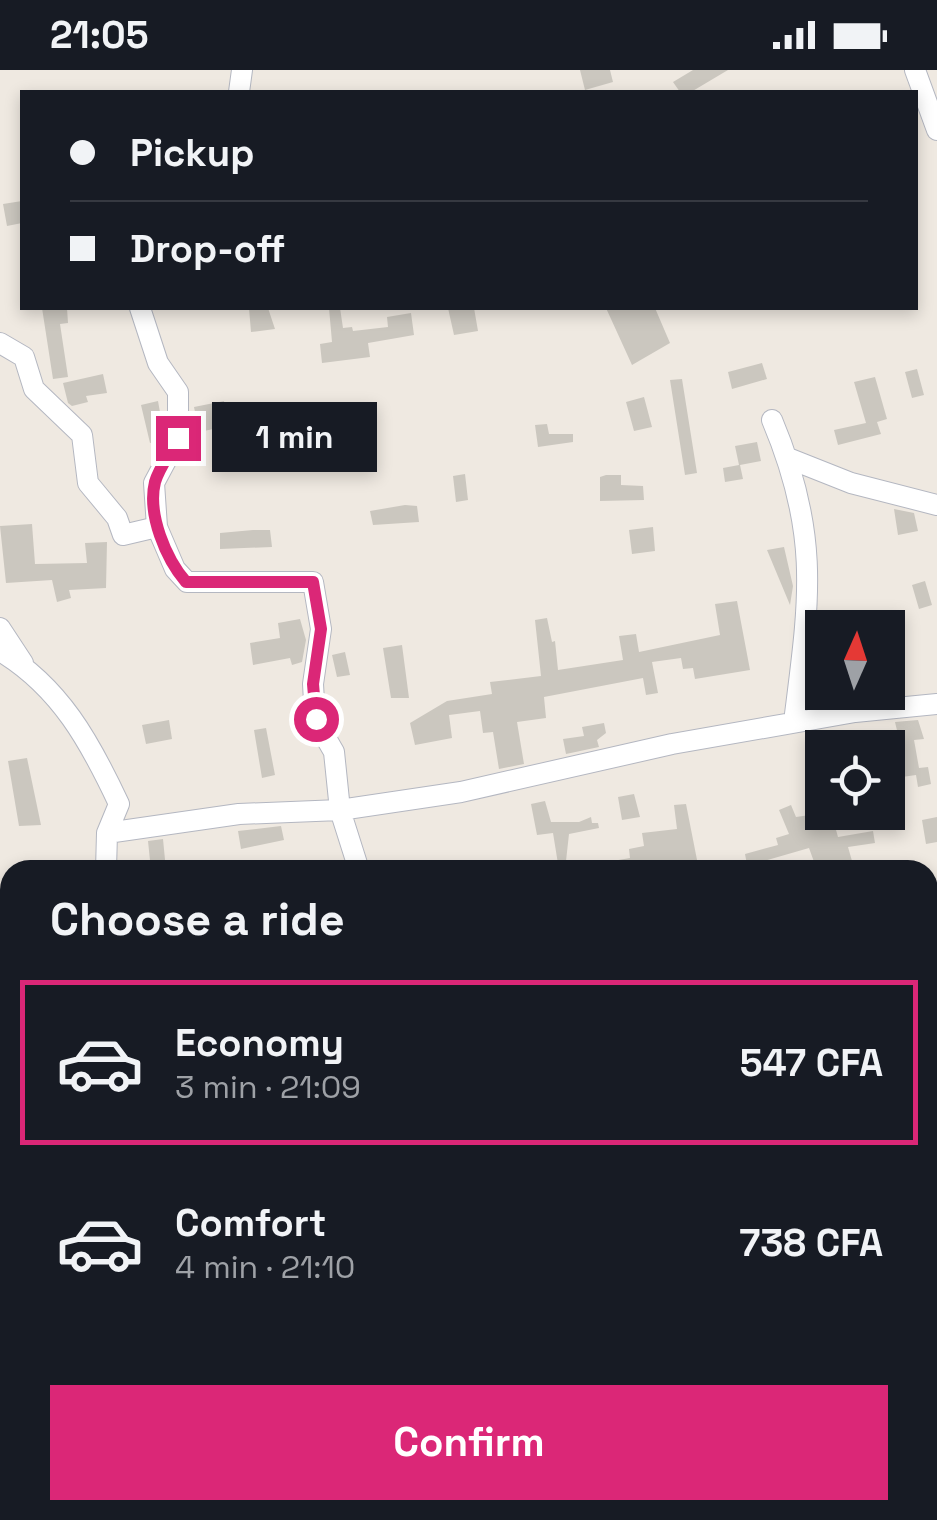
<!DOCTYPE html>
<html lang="en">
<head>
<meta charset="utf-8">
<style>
  :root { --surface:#171b24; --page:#20242c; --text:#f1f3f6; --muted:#9ea1a6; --line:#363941; --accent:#db2777 }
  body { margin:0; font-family:"Space Grotesk",sans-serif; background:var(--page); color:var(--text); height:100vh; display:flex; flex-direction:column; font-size:38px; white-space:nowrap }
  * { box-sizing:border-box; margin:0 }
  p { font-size:32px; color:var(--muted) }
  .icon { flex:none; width:55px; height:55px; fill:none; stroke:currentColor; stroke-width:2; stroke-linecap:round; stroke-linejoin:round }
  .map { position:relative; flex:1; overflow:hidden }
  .details { position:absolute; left:0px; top:790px; width:938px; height:660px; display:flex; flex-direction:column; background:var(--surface); border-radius:30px 30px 0 0; box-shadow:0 5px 15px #0003 }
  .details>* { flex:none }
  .hud { position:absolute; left:20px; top:20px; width:898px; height:220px; border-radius:0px; box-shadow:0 5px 15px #0003; display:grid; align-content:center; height:220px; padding:0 50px; background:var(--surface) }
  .needle { width:65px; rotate:3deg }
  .controls { position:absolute; left:805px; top:540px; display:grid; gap:20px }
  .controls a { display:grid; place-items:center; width:100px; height:100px; border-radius:0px; background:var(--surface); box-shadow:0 5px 15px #0003; font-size:50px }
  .end { position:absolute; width:45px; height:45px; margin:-22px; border:12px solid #db2777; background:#fff; box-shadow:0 0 0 5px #fff }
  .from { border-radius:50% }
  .bubble { position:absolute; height:70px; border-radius:0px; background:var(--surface); box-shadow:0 5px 15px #0003; font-size:32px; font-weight:600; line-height:70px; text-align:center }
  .hud b { display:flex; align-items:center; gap:35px; height:95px; font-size:38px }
  .hud b+b { border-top:2px solid var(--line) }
  .hud i { width:25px; height:25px; background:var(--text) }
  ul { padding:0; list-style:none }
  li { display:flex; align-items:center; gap:30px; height:165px; margin:0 20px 15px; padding:0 30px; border:5px solid transparent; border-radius:0px }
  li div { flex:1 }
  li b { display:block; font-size:38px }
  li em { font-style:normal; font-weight:600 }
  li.current { border-color:var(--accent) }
  li>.icon { width:90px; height:90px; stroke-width:1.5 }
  h2 { padding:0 50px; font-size:45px; line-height:120px }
  .button { display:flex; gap:20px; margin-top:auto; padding:20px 50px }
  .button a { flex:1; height:115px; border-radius:0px; background:var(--accent); color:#fff; font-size:40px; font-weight:600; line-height:115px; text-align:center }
  .status { display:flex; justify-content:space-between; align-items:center; height:70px; padding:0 50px; background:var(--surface); direction:ltr }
  .status svg { height:28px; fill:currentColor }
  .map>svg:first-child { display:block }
</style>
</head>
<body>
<div class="status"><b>21:05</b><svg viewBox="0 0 49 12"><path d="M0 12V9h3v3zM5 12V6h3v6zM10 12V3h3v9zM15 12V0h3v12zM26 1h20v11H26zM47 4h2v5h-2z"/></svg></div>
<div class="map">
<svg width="937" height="1450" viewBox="0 0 937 1450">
  <rect width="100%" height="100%" fill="#efe9e1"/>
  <path fill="#cbc7bf" d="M 580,0 L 610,0 L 613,12 L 585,20 Z
    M 693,0 L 728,0 L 691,22 L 680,22 L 673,12 Z
    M 22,131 L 22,153 L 7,156 L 3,134 Z
    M 42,238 L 67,238 L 68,253 L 60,254 L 68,307 L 53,309 Z
    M 249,238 L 268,238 L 275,259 L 251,262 Z
    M 329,238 L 340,238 L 343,258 L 352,257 L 353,261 L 388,257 L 387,247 L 411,243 L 414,265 L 368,273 L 370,287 L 322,293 L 320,274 L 332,272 Z
    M 448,238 L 474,238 L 478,261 L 454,265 Z
    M 606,238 L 655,238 L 670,273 L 632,295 Z
    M 762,293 L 767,309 L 732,319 L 728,302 Z
    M 917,299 L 924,325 L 912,328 L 905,302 Z
    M 103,304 L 107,323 L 86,326 L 88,332 L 72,336 L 68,333 L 63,313 Z
    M 875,307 L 887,349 L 877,352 L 881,364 L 838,375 L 834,360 L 866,353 L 854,312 Z
    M 682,309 L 697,403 L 685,405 L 670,310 Z
    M 644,327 L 652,357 L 634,361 L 626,332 Z
    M 158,331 L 164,365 L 161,371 L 150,373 L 141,335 Z
    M 224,331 L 228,356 L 199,362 L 194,337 Z
    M 547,354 L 549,364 L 573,364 L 573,372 L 538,377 L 535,355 Z
    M 757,372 L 761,391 L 740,395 L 743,409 L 725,412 L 723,398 L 739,395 L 735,376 Z
    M 465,404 L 468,430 L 456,432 L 453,406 Z
    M 606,405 L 621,405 L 621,415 L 643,416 L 644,430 L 600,431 L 600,407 Z
    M 405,435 L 417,436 L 419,452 L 373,455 L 370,441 Z
    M 894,439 L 914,443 L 918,461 L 898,465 Z
    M 32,454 L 35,494 L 87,493 L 85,473 L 107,472 L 106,518 L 69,520 L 71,528 L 57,532 L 52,510 L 6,513 L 0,456 Z
    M 653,457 L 655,481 L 632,484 L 629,460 Z
    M 253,460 L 270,460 L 272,477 L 220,479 L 220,463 Z
    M 784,477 L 793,516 L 790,535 L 767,480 Z
    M 925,511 L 932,535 L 919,539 L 912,515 Z
    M 737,531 L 750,600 L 695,609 L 693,598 L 683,599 L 681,588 L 652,592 L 658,623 L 646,625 L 643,608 L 544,627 L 546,648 L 517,652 L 524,694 L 499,699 L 493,662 L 483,663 L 480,641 L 449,645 L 452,668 L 415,675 L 410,653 L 447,631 L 492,624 L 490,612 L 541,606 L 535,550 L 547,548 L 552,572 L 555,571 L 558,600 L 623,590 L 619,566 L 636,564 L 639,582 L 720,565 L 715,534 Z
    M 300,549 L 306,570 L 302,592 L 292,595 L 290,588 L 253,595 L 250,573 L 280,568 L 278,553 Z
    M 402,575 L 409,628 L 391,628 L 383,578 Z
    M 345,582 L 350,605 L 337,607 L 332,585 Z
    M 893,583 L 902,624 L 887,625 L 888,584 Z
    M 169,650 L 172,669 L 146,674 L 142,655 Z
    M 918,650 L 924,669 L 914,670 L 919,698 L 928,697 L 931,714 L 918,717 L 916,705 L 888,709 L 888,679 L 901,677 L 895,652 Z
    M 604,653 L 606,663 L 597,670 L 599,677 L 566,684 L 563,669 L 584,666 L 582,657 Z
    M 266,658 L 275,705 L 262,708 L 254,660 Z
    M 27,688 L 41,755 L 19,756 L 8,691 Z
    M 634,724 L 640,747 L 622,750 L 618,727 Z
    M 545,731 L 551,752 L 579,752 L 591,747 L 592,753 L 598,753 L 599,758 L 569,764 L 565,800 L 559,800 L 553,763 L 537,765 L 531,734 Z
    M 686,734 L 699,800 L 602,800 L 601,793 L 630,788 L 629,779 L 644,776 L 642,763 L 677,759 L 674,735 Z
    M 791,735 L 796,747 L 831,742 L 838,767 L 873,761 L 875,773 L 848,777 L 852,791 L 817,800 L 809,778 L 764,791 L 766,800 L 748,800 L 745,784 L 778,775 L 776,768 L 789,764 L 779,740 Z
    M 937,747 L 937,772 L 926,774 L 922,750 Z
    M 281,756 L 284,770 L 241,779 L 238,761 Z
    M 163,769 L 166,800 L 151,800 L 148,771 Z"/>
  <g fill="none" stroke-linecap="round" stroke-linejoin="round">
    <defs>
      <path id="minor" d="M 915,0 L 937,60
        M 239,22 L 242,0
        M 140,238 L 158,293 L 178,322 L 178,368 L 154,413 L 157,457
        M 0,273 L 24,287 L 34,319 L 82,365 L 88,413 L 117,448 L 123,465 L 157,457 L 175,499 L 187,512 L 313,512 L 321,559 L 313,614 L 315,649 L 334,682 L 340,740 L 359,800
        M 772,350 C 821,466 809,532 794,652
        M 788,388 L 851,413 L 937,435
        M 0,558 L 23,593
        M 0,581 C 60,617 90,672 119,734 L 107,763 L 106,800
        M 107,763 L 239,744 L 340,740 L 461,722 L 672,674 L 855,642 L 937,634
        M 0,960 L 10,964
        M 928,1040 L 937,1038
        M 8,1179 L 4,1215 L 10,1258
        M 928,1299 L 937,1297
        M 0,1432 L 10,1430
        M 59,1440 L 66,1450
        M 176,1440 L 177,1450
        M 288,1440 L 290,1450"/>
    </defs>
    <use href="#minor" stroke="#b4b7c1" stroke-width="22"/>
    <use href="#minor" stroke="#fff" stroke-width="20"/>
  </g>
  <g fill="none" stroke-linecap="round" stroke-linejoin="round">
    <path stroke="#db2777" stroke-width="12" d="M 178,368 C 171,382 159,398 155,412 C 147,444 166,489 186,512 L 313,512 L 321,559 L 313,614 L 316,649"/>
  </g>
</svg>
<div class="controls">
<a><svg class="needle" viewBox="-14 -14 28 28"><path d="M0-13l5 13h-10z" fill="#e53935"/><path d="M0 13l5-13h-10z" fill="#9ea1a6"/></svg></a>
<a><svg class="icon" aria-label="locate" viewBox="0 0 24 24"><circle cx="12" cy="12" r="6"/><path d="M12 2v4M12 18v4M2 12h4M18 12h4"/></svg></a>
</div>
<i class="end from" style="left:316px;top:649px"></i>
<i class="end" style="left:178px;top:368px"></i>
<div class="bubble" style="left:212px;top:332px;width:165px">1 min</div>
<div class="hud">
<b><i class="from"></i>Pickup</b>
<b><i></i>Drop-off</b>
</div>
<section class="details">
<h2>Choose a ride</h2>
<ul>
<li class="current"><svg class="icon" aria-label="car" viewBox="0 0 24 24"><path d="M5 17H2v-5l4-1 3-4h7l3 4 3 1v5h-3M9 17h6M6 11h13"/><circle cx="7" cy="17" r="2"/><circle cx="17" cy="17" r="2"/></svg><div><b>Economy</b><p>3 min · 21:09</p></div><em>547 CFA</em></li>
<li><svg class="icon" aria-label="car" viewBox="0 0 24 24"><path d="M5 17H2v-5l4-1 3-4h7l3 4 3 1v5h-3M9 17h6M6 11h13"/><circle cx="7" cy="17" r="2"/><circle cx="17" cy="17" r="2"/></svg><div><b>Comfort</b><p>4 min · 21:10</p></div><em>738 CFA</em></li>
</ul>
<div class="button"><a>Confirm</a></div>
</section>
</div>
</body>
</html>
